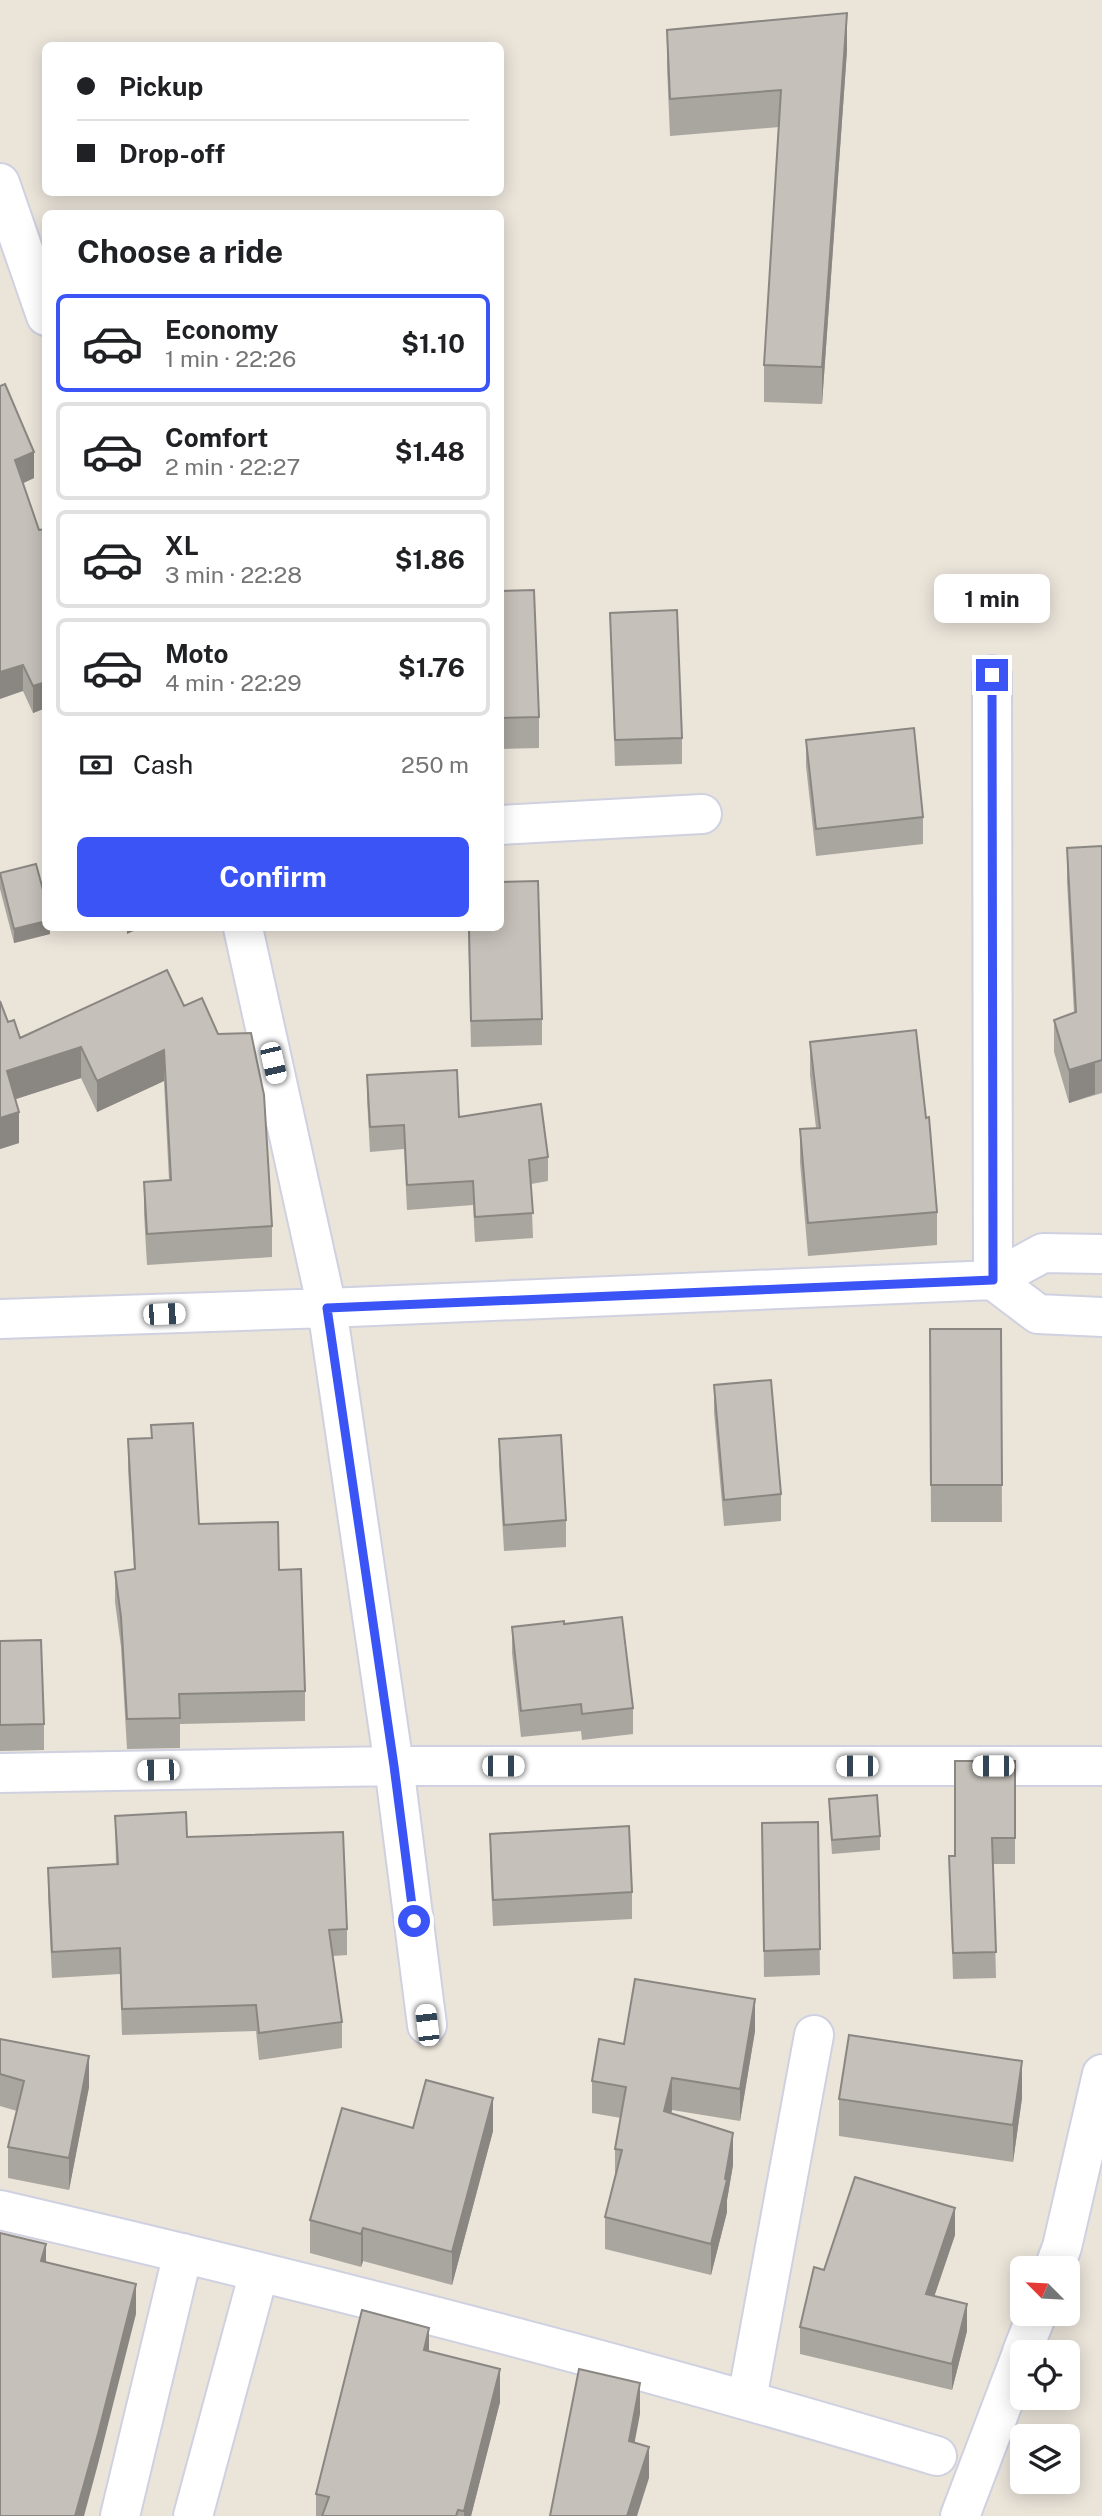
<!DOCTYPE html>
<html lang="en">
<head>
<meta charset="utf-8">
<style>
  :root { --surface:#fff; --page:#f2f2f2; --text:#202124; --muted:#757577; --line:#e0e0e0; --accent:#3b54f5 }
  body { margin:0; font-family:"Public Sans",sans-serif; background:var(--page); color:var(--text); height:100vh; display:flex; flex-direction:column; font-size:26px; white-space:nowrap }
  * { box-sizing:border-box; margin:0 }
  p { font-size:23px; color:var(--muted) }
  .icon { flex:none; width:38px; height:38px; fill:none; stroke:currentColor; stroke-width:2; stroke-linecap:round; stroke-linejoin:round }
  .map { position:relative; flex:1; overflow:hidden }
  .panel { position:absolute; left:42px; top:210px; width:462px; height:721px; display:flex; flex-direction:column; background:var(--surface); border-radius:10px; box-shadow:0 4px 18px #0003 }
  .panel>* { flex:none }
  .guide { position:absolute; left:42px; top:42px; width:462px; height:154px; border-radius:10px; box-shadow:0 4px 18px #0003; display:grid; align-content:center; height:154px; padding:0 35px; background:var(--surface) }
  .needle { width:46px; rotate:294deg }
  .fabs { position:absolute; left:1010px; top:2256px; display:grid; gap:14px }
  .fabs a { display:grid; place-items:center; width:70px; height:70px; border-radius:10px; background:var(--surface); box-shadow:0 4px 18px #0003; font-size:35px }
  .end { position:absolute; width:32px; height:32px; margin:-16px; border:9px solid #3b54f5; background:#fff; box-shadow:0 0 0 4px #fff }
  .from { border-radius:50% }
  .bubble { position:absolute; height:49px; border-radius:10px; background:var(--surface); box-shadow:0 4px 18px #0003; font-size:23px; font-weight:700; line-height:49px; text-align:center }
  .car { position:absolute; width:21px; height:42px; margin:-21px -10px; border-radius:9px; box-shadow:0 0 5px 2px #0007; background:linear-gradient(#fff 24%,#345 0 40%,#fff 0 76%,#345 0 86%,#fff 0) }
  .guide b { display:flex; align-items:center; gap:24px; height:66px; font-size:26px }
  .guide b+b { border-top:2px solid var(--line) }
  .guide i { width:18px; height:18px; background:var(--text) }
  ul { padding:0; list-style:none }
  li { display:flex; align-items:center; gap:21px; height:98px; margin:0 14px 10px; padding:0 21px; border:4px solid var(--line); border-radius:10px }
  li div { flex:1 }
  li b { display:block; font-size:26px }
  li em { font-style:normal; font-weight:700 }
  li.on { border-color:var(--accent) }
  li>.icon { width:63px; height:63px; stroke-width:1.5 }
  h2 { padding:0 35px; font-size:32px; line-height:84px }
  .pay { display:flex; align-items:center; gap:18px; height:77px; padding:0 35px; font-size:26px }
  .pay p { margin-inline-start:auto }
  .primary-button { display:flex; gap:14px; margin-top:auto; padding:14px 35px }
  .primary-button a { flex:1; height:80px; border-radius:10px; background:var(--accent); color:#fff; font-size:28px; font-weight:700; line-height:80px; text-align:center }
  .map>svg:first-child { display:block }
</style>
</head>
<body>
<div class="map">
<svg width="1102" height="2516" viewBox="0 0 1102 2516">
  <rect width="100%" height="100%" fill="#eae4d9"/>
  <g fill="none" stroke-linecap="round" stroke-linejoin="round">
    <defs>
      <path id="minor" d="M 0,183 L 46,316
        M 992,675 L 993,1280
        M 500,825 L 702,814
        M 243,928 L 327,1308 L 394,1766 L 427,2025
        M 993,1280 L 1038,1314 L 1102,1317
        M 0,1319 L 327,1308 L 993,1280 L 1043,1253 L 1102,1254
        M 0,1773 L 394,1766 L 1102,1766
        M 0,2210 C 315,2283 628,2363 937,2456
        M 1054,2268 L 1062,2247 L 1102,2074
        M 1022,2352 L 1037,2314
        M 747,2399 L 814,2035
        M 120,2516 L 183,2253
        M 193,2516 L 259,2272
        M 960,2516 L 1022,2353"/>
    </defs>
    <use href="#minor" stroke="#cfd1e1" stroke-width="42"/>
    <use href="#minor" stroke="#fff" stroke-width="38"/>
  </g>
  <path fill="#a9a59f" d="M 667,30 L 847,50 L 822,404 L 764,402 L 764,365 L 779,127 L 670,136 L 667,67 Z
    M 0,386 L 34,478 L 23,483 L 39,530 L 46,529 L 46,708 L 33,713 L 23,691 Z
    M 500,591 L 539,717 L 539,748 L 500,749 Z
    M 610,613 L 682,738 L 682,764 L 615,766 Z
    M 806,740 L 923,817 L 923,844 L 816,856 L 806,766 Z
    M 1102,846 L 1102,1093 L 1069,1103 L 1054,1052 L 1054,1020 L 1074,1013 L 1067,881 L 1067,848 Z
    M 0,873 L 50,928 L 50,934 L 14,943 L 0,889 Z
    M 468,928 L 500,928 L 542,1019 L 542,1045 L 471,1047 Z
    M 167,970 L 272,1226 L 272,1257 L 147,1265 L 144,1213 L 144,1182 L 169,1180 L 164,1081 L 97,1112 L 81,1078 L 15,1099 L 19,1143 L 0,1149 L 0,1001 L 8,1022 L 20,1038 Z
    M 810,1042 L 926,1118 L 937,1212 L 937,1245 L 808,1256 L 800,1162 L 800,1129 L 816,1128 L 810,1075 Z
    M 367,1075 L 548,1157 L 548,1181 L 531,1184 L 533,1238 L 475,1242 L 473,1205 L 407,1210 L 404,1149 L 370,1152 L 367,1099 Z
    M 930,1329 L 1001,1329 L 1002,1522 L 931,1522 Z
    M 714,1385 L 781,1494 L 781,1521 L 724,1526 L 714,1412 Z
    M 151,1425 L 199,1524 L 279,1570 L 305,1691 L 305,1721 L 180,1724 L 180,1748 L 127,1749 L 121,1647 L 115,1602 L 115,1572 L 134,1569 L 128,1469 L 128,1439 L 151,1438 Z
    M 499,1439 L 566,1520 L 566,1547 L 504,1551 L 499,1465 Z
    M 564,1624 L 633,1708 L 633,1734 L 582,1740 L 581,1731 L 521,1737 L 512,1653 L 512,1627 Z
    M 0,1641 L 44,1724 L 44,1750 L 0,1751 Z
    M 1015,1761 L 1015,1864 L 993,1864 L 996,1978 L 953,1979 L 949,1856 L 955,1856 Z
    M 829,1799 L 880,1836 L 880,1850 L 832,1854 L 829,1813 Z
    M 115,1816 L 187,1837 L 347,1929 L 347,1955 L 333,1956 L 342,2022 L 342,2048 L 259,2060 L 256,2031 L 122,2035 L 120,1974 L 52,1978 L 48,1895 L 48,1868 L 116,1865 Z
    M 818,1822 L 820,1975 L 764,1977 L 762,1823 Z
    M 490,1834 L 632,1892 L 632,1919 L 493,1926 L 490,1860 Z
    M 755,2031 L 740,2121 L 672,2110 L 671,2113 L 733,2165 L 727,2200 L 727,2212 L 711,2275 L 605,2249 L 605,2217 L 615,2175 L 615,2149 L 621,2118 L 592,2113 L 592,2081 L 624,2044 Z
    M 0,2039 L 89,2087 L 69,2190 L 8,2178 L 8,2147 L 17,2111 L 0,2106 Z
    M 1022,2098 L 1013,2162 L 839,2136 L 839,2099 Z
    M 413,2128 L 493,2131 L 452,2285 L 363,2261 L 361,2267 L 310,2253 L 310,2220 Z
    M 955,2235 L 934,2296 L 967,2331 L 952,2390 L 800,2354 L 800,2327 L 824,2270 Z
    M 429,2351 L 500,2402 L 471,2516 L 316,2516 L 316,2494 Z"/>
  <path fill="#8a8682" d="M 847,13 L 847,50 L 822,404 L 822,367 Z
    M 34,452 L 34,478 L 15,487 L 15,460 Z
    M 23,665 L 23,691 L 0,699 L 0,672 Z
    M 46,682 L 46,708 L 33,713 L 33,686 Z
    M 46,921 L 46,928 L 50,928 L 50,934 L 14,943 L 14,929 Z
    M 127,928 L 140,928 L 127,934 Z
    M 81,1047 L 81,1078 L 7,1102 L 7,1071 Z
    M 164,1050 L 164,1081 L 97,1112 L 97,1081 Z
    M 1095,1061 L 1095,1094 L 1069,1103 L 1069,1070 Z
    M 19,1112 L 19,1143 L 0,1149 L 0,1118 Z
    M 755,1999 L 755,2031 L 740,2121 L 740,2089 Z
    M 89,2056 L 89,2087 L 69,2190 L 69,2158 Z
    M 1022,2061 L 1022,2098 L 1013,2162 L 1013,2125 Z
    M 672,2078 L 672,2110 L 664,2143 L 664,2111 Z
    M 493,2098 L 493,2131 L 452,2285 L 452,2252 Z
    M 733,2133 L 733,2165 L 727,2200 L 727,2212 L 711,2275 L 711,2244 L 725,2179 Z
    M 955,2208 L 955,2235 L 926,2321 L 926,2294 Z
    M 363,2228 L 363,2261 L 361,2267 L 361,2234 Z
    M 46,2244 L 46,2274 L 41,2261 Z
    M 136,2284 L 136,2314 L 98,2464 L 84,2516 L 75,2516 Z
    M 967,2304 L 967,2331 L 952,2390 L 952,2364 Z
    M 429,2328 L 429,2360 L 424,2350 Z
    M 500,2369 L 500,2402 L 471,2516 L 464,2516 L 464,2511 Z
    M 640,2383 L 640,2414 L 629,2472 L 629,2441 Z
    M 649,2447 L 649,2478 L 637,2516 L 627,2516 Z"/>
  <path fill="#c5c0b9" stroke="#8a8682" stroke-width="2" d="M 847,13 L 822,367 L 764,365 L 781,90 L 670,99 L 667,30 Z
    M 5,384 L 34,452 L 15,460 L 39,530 L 46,529 L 46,682 L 33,686 L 23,665 L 0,672 L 0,386 Z
    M 534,590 L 539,717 L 500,718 L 500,591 Z
    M 677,610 L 682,738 L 615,740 L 610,613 Z
    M 914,728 L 923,817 L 816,829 L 806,740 Z
    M 1102,846 L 1102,1060 L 1069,1070 L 1054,1020 L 1076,1012 L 1067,848 Z
    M 36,864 L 46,901 L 46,921 L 14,929 L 0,873 Z
    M 538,881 L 542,1019 L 471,1021 L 469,928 L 500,928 L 500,882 Z
    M 167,970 L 184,1006 L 202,998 L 218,1034 L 251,1033 L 264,1095 L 272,1226 L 147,1234 L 144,1182 L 171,1180 L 164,1050 L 97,1081 L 81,1047 L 7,1071 L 19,1112 L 0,1118 L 0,1001 L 8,1022 L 14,1020 L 20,1038 Z
    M 916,1030 L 926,1118 L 929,1117 L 937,1212 L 808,1223 L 800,1129 L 820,1128 L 810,1042 Z
    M 457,1070 L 459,1117 L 541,1104 L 548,1157 L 529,1160 L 533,1213 L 475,1217 L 473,1181 L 407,1185 L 404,1125 L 370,1127 L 367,1075 Z
    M 930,1329 L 1001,1329 L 1002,1485 L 931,1485 Z
    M 771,1380 L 781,1494 L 724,1500 L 714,1385 Z
    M 193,1423 L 199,1524 L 278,1522 L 279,1570 L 301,1569 L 305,1691 L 179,1694 L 180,1718 L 127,1719 L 121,1617 L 115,1572 L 135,1569 L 128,1439 L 152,1438 L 151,1425 Z
    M 561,1435 L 566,1520 L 504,1525 L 499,1439 Z
    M 622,1617 L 633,1708 L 582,1714 L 581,1704 L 521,1711 L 512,1627 L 564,1621 L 564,1624 Z
    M 41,1640 L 44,1724 L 0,1725 L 0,1641 Z
    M 955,1761 L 1015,1761 L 1015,1838 L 992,1838 L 996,1952 L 953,1953 L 949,1856 L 955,1856 Z
    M 877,1795 L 880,1836 L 832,1840 L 829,1799 Z
    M 186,1812 L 187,1837 L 343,1832 L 347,1929 L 329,1930 L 342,2022 L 259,2033 L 256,2005 L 122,2009 L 120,1948 L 52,1952 L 48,1868 L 118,1864 L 115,1816 Z
    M 818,1822 L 820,1949 L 764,1951 L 762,1823 Z
    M 629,1826 L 632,1892 L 493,1900 L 490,1834 Z
    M 635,1979 L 755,1999 L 740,2089 L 672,2078 L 664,2111 L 733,2133 L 725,2179 L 727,2180 L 711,2244 L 605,2217 L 622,2150 L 615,2149 L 626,2087 L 592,2081 L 599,2039 L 624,2044 Z
    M 849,2035 L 1022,2061 L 1013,2125 L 839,2099 Z
    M 0,2039 L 89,2056 L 69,2158 L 8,2147 L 24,2081 L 0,2074 Z
    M 426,2080 L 493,2098 L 452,2252 L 363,2228 L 361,2234 L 310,2220 L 342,2108 L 413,2128 Z
    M 855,2177 L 955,2208 L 926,2294 L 967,2304 L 952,2364 L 800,2327 L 814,2267 L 824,2270 Z
    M 0,2233 L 46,2244 L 41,2261 L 136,2284 L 98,2434 L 75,2516 L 0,2516 Z
    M 362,2310 L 429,2328 L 424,2350 L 500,2369 L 464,2511 L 458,2510 L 456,2516 L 322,2516 L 329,2497 L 316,2494 Z
    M 579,2369 L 640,2383 L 629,2441 L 649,2447 L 627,2516 L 550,2516 Z"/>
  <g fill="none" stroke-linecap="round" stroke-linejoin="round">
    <path stroke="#3b54f5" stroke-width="9" d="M 414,1921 L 394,1766 L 327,1308 L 993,1280 L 992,675"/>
  </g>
</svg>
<div class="fabs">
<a><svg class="needle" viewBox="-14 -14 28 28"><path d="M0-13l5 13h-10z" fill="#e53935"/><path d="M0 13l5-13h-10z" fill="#757577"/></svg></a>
<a><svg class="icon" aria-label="locate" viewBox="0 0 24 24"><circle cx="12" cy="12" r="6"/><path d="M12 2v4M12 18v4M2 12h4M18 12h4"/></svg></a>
<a><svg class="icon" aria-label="layers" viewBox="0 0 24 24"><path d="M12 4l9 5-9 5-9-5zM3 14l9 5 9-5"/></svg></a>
</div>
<i class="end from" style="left:414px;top:1921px"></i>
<i class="end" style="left:992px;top:675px"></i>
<div class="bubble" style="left:934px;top:574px;width:116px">1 min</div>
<i class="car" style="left:273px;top:1063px;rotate:167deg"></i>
<i class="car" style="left:164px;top:1314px;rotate:88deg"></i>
<i class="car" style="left:503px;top:1766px;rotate:90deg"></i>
<i class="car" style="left:857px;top:1766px;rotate:270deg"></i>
<i class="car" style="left:993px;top:1766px;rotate:270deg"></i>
<i class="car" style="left:158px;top:1770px;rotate:269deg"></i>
<i class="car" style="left:427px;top:2025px;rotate:353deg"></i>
<div class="guide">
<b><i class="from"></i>Pickup</b>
<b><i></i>Drop-off</b>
</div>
<section class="panel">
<h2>Choose a ride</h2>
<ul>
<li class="on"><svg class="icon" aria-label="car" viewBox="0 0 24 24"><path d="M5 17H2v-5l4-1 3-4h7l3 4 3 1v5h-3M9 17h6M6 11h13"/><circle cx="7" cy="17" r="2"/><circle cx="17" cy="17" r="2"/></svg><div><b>Economy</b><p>1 min · 22:26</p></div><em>$1.10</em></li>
<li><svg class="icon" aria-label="car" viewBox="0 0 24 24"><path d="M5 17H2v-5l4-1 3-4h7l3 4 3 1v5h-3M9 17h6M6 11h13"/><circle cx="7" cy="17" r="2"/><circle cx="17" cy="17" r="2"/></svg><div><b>Comfort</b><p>2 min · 22:27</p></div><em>$1.48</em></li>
<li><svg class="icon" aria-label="car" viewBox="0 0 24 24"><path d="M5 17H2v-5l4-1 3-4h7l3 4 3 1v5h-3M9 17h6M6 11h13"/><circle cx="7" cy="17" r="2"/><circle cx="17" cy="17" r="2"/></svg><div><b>XL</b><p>3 min · 22:28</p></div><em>$1.86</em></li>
<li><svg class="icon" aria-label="car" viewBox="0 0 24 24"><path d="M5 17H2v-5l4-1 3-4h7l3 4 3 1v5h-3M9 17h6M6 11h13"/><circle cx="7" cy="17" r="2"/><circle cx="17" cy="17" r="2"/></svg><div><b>Moto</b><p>4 min · 22:29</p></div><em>$1.76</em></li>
</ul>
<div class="pay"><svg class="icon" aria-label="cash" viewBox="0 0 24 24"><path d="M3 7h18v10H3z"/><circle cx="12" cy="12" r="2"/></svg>Cash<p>250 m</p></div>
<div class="primary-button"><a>Confirm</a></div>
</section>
</div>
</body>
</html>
